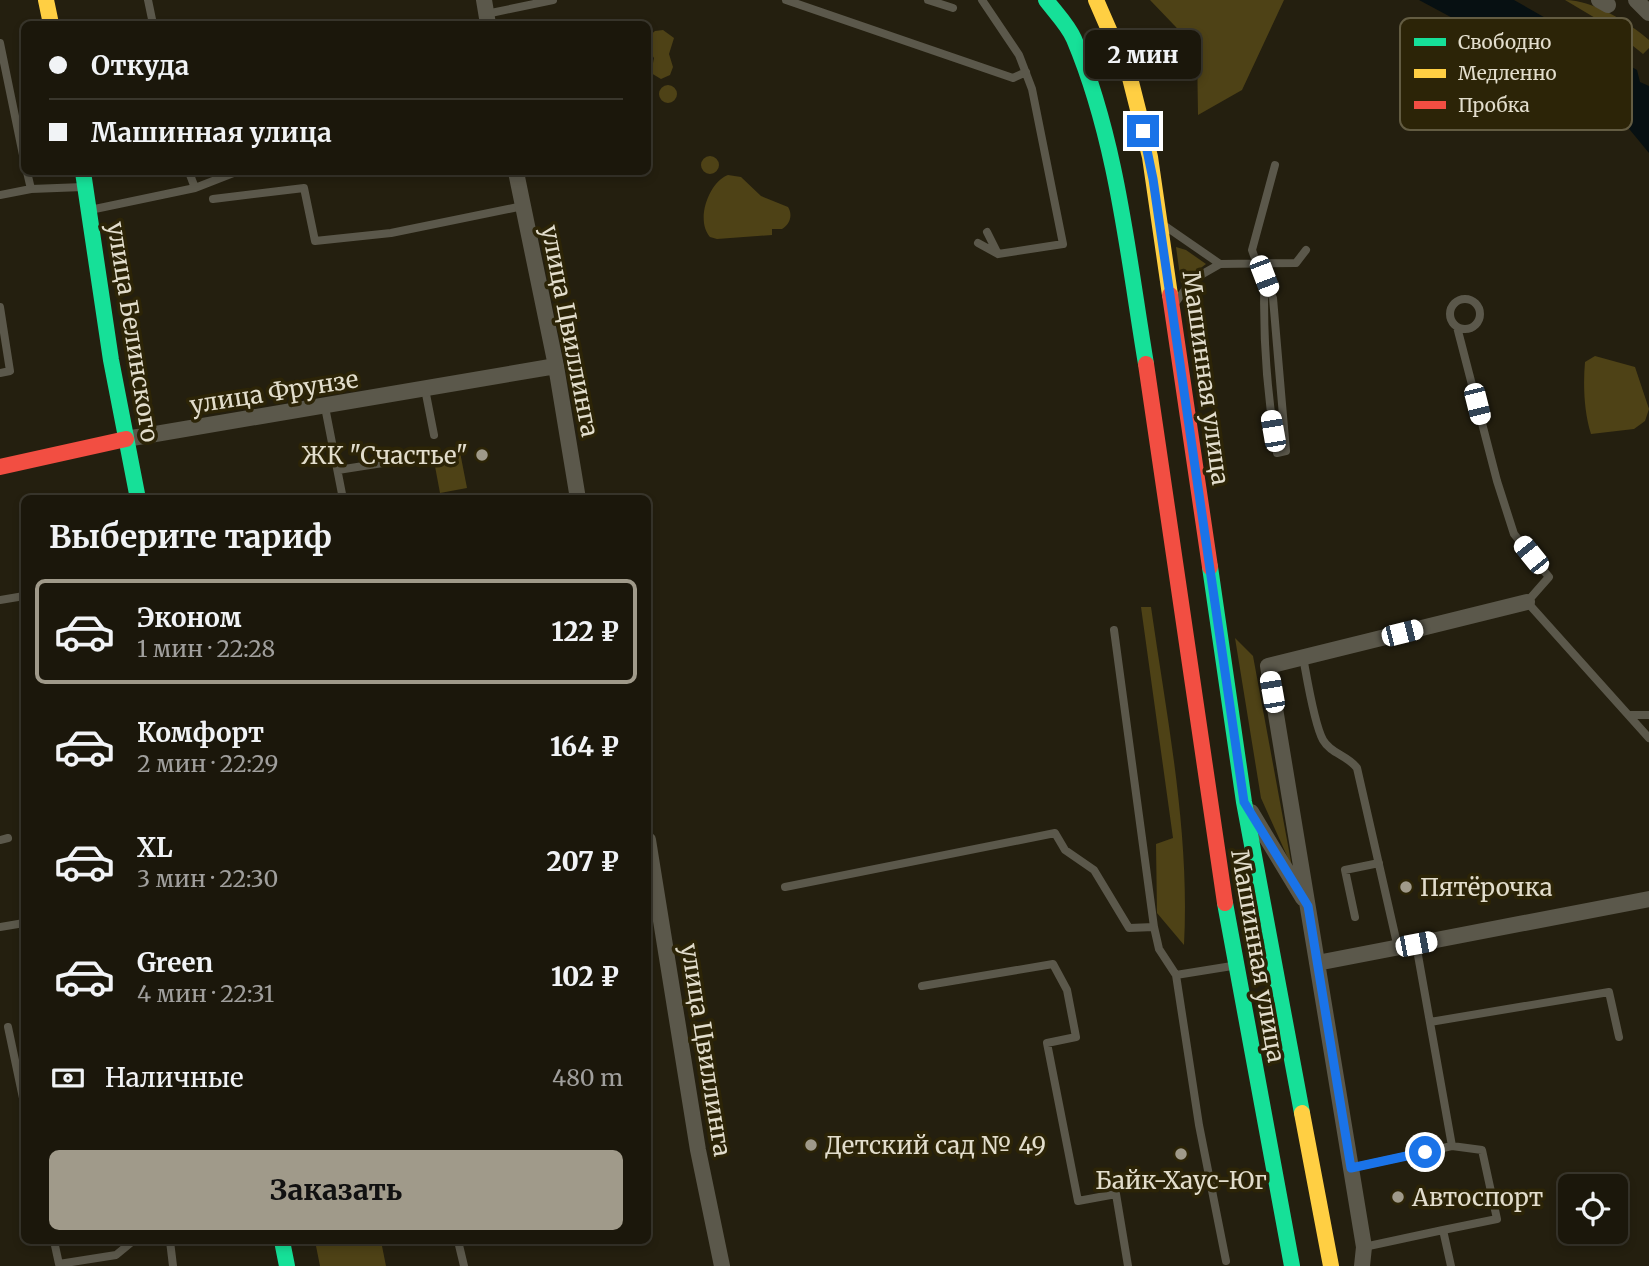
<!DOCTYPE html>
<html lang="ru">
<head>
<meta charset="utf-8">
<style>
  :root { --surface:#1b170b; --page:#242014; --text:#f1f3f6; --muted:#a09f9d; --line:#39362c; --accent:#a09a8a }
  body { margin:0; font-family:Merriweather,serif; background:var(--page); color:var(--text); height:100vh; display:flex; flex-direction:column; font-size:26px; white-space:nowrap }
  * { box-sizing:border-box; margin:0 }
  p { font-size:23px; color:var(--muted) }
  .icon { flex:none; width:38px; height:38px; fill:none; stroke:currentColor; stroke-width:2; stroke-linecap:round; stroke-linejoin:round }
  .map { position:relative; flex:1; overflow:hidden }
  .sheet { position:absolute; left:21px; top:495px; width:630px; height:749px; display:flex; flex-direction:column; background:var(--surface); border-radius:10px; box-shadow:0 4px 10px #0003,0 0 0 2px var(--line) }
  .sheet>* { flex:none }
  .banner { position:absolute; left:21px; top:21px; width:630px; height:154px; border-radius:10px; box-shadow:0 4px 10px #0003,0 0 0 2px var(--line); display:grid; align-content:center; height:154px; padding:0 28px; background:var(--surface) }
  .controls { position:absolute; left:1558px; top:1174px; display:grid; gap:14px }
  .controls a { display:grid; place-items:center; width:70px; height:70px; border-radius:10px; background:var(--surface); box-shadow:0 4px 10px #0003,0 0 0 2px var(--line); font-size:35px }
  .end { position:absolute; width:32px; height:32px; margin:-16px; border:9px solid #1a73e8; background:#fff; box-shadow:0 0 0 4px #fff }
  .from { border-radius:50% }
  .bubble { position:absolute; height:49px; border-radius:10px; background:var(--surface); box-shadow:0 4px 10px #0003,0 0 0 2px var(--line); font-size:23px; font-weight:800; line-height:49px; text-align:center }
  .car { position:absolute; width:21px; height:42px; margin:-21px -10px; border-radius:9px; box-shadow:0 0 5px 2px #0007; background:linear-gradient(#fff 24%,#345 0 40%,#fff 0 76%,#345 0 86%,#fff 0) }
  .banner b { display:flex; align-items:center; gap:24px; height:66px; font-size:26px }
  .banner b+b { border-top:2px solid var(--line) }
  .banner i { width:18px; height:18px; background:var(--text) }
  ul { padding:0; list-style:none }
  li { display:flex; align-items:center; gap:21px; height:105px; margin:0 14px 10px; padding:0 14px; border:4px solid transparent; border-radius:10px }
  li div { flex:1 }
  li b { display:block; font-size:26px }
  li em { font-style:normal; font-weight:800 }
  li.active { border-color:var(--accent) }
  li>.icon { width:63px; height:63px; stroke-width:1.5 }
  h2 { padding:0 28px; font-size:32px; line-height:84px }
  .pay { display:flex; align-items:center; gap:18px; height:77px; padding:0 28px; font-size:26px }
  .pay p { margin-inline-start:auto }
  .action { display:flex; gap:14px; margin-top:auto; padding:14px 28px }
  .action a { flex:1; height:80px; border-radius:10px; background:var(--accent); color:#111; font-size:28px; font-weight:800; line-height:80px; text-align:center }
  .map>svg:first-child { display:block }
</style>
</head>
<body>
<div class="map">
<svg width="1649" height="1266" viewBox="0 0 1649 1266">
  <rect width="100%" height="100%" fill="#241f0f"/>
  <path fill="#4e4216" d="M 1150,0 L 1284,0 L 1242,90 L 1198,115 L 1197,49 Z
    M 1565,0 C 1593,0 1628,22 1649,40 L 1649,48 L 1643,54 L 1607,25 Z
    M 663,30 L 674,38 L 669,54 L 673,67 L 670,75 L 661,79 L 651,73 L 654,58 L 648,49 L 648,37 L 655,31 Z
    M659 94a9 9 0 1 1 18 0a9 9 0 1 1-18 0Z
    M701 165a9 9 0 1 1 18 0a9 9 0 1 1-18 0Z
    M 728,175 L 741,177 L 761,196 L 788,207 C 793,215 790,224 782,229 L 772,229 L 772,235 L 717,239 L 710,237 C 695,220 709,182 728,175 Z
    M 1176,247 L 1186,250 L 1206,264 L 1181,283 Z
    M 1595,356 L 1635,367 L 1649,409 L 1645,421 L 1634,429 L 1591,434 C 1584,412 1583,385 1585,362 Z
    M 459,447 L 467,488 L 440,493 L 434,461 L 448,458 L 447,449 Z
    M 1141,607 L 1151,607 C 1167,719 1190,831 1184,945 L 1157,913 L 1156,844 L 1173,838 Z
    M 1235,638 L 1253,656 L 1292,867 L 1261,798 Z
    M 315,1241 L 381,1241 L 386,1266 L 320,1266 Z"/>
  <path fill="#071012" d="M 1419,0 L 1514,0 L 1637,70 L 1640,82 L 1649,86 L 1649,153 L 1611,107 L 1510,55 L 1473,29 Z"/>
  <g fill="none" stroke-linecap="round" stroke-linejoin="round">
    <path stroke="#5b584b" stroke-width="8" d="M 148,0 L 153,24
      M 786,0 L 1013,78 L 1026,72
      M 928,0 L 953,8
      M 486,14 L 553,0
      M 0,43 L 24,160
      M 27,172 L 31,189 L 83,187
      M 189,172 L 195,188
      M 0,195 L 31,189
      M 213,199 L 304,188 L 315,241 L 391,233 L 523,206
      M 90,210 L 195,188 L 236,172
      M 1165,226 L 1220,264 L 1296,263 L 1306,250
      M 987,232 L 998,254
      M 978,243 L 998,254 L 1063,244 L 1032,89 L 1019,55 L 982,0
      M 1257,264 L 1252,250 L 1275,165
      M 1264,276 L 1273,298 L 1286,451 L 1277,453 C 1266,389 1262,329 1265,264
      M1450 314a15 15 0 1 1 30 0a15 15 0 1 1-30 0Z
      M 1176,302 L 1192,280 L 1220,264
      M 0,307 L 10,371 L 0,373
      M 1457,327 L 1497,481 L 1514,534 L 1549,577 L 1527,602 L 1649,738
      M 425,389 L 434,435
      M 325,407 L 343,499
      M 338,470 L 389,462
      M 0,600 L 24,596
      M 1114,630 L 1154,927 L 1159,949 L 1176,975 L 1199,1125 L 1226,1261
      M 1303,657 C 1307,678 1314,724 1323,740 C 1331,754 1347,755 1357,768 L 1398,948
      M 1629,715 L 1649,715
      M 0,840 L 8,838
      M 785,887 L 1055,833 L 1065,850 L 1094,870 L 1129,928 L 1154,927
      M 1355,917 L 1345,870 L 1379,863
      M 0,927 L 24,923
      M 1416,944 L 1452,1146 L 1482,1150 L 1497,1219 L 1443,1230
      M 1176,975 L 1232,966
      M 922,986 L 1053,964 L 1067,990 L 1076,1037 L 1047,1043 L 1078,1201 L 1116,1194 L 1128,1266
      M 1430,1022 L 1609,992 L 1619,1037
      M 8,1027 L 24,1103
      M 1351,1168 L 1452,1146
      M 54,1241 L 59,1264 L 116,1255 L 133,1241
      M 170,1241 L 173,1266
      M 458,1241 L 464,1266
      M 1364,1247 L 1443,1230 L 1451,1266"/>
    <path stroke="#5b584b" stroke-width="16" d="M 484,0 L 488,24
      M 1599,0 L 1608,5
      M 1636,0 L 1649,13
      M 516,172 L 556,366 L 578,499
      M 126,439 L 556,366
      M 1251,812 L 1303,898
      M 648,840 L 698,1150 L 722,1266
      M 1317,963 L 1649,899
      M 1362,1266 L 1364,1247 L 1268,666 L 1527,602"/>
    <path stroke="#16e098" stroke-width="16" d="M 1046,0 C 1055,12 1068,25 1074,39 C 1117,141 1128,256 1146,364
      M 83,172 L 111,360 L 138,499
      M 1210,567 L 1244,802 L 1302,1113
      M 1225,903 L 1292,1266
      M 282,1241 L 287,1266"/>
    <path stroke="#ffcf43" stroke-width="16" d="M 46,0 L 51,24
      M 1096,0 L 1130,78 L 1150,157 L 1170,295
      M 1302,1113 L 1331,1266"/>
    <path stroke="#f24e42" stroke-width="16" d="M 1170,295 L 1210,567
      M 1146,364 L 1225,903
      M 0,467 L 126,439"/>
  </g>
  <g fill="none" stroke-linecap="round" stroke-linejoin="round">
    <path stroke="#1a73e8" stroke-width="9" d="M 1143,131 L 1153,179 L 1244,802 L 1308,906 L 1351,1168 L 1425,1152"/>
  </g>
  <g fill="#a09a8a" stroke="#2c2407" stroke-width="2.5">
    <circle cx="482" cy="455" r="7"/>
    <circle cx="1406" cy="887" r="7"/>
    <circle cx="811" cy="1145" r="7"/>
    <circle cx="1181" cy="1154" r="7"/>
    <circle cx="1398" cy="1197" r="7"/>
  </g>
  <g text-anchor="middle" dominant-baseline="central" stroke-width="7" stroke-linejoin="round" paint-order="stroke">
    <g font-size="24" fill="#e2ddcc" stroke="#2c2407">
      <text transform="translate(570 331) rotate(79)">улица Цвиллинга</text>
      <text transform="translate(133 332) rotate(81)">улица Белинского</text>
      <text transform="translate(1206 378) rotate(82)">Машинная улица</text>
      <text transform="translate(274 392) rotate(-9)">улица Фрунзе</text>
      <text transform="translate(1258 956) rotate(80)">Машинная улица</text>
      <text transform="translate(706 1050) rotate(81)">улица Цвиллинга</text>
    </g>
    <g font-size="24" fill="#e2ddcc" stroke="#2c2407" text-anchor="start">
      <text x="468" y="455" text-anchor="end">ЖК "Счастье"</text>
      <text x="1420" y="887">Пятёрочка</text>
      <text x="825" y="1145">Детский сад № 49</text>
      <text x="1181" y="1180" text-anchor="middle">Байк-Хаус-Юг</text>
      <text x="1412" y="1197">Автоспорт</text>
    </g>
  </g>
  <rect x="1400" y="18" width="232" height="112" rx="10" fill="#2c2407" stroke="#635c42" stroke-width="2"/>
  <rect x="1414" y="38" width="32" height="8" fill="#16e098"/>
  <rect x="1414" y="69" width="32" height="9" fill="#ffcf43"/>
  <rect x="1414" y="101" width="32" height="8" fill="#f24e42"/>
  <g font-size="19" fill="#e2ddcc">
    <text x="1458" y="49">Свободно</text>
    <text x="1458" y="80">Медленно</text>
    <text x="1458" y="112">Пробка</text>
  </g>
</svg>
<div class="controls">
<a><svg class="icon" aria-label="locate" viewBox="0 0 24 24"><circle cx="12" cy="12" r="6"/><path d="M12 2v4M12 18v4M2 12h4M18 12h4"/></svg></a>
</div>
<i class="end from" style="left:1425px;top:1152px"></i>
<i class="end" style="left:1143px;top:131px"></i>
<div class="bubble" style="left:1085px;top:30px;width:116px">2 мин</div>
<i class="car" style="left:1264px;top:276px;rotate:159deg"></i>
<i class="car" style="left:1477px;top:404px;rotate:166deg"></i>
<i class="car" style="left:1273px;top:431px;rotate:350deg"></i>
<i class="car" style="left:1531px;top:555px;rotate:321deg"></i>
<i class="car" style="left:1402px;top:633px;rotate:76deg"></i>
<i class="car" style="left:1272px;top:692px;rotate:350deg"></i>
<i class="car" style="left:1416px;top:944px;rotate:79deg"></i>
<div class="banner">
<b><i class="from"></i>Откуда</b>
<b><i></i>Машинная улица</b>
</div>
<section class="sheet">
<h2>Выберите тариф</h2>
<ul>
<li class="active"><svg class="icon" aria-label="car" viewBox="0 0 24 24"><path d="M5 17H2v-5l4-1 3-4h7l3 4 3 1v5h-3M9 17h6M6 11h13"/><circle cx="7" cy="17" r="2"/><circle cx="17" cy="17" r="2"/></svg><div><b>Эконом</b><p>1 мин · 22:28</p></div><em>122 ₽</em></li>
<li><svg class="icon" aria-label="car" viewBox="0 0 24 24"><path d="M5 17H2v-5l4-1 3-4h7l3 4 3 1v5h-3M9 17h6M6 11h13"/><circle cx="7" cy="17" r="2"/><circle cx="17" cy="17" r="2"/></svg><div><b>Комфорт</b><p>2 мин · 22:29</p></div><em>164 ₽</em></li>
<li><svg class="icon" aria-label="car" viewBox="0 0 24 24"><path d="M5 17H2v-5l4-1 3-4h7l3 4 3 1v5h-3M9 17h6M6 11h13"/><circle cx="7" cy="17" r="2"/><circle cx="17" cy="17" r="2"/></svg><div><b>XL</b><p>3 мин · 22:30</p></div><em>207 ₽</em></li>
<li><svg class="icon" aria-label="car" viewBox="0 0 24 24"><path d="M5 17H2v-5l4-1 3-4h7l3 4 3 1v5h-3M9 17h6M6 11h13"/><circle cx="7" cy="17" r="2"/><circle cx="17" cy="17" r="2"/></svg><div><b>Green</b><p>4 мин · 22:31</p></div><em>102 ₽</em></li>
</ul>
<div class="pay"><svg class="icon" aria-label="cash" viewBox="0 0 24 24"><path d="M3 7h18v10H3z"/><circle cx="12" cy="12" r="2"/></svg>Наличные<p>480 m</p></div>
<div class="action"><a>Заказать</a></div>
</section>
</div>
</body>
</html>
